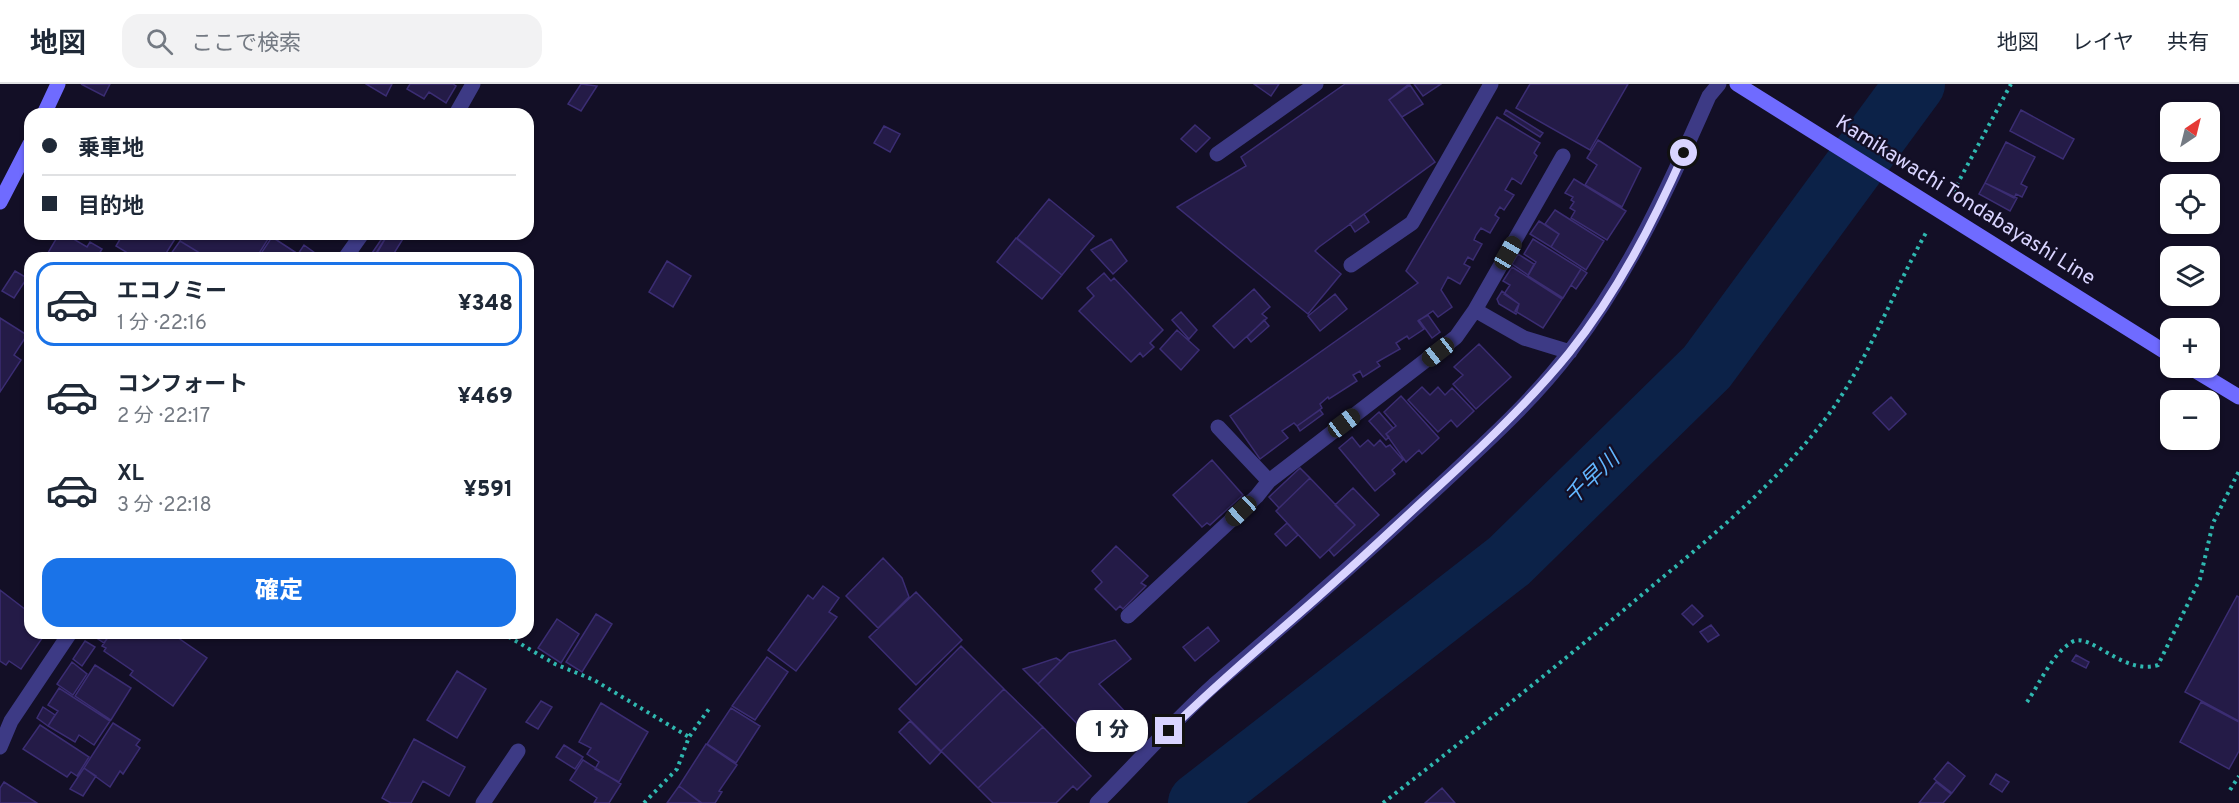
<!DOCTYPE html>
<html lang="ja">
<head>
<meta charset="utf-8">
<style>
  :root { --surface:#fff; --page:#f2f2f3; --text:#1f2937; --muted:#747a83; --line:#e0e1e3; --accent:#1a73e8 }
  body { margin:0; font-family:Overpass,"Noto Sans JP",sans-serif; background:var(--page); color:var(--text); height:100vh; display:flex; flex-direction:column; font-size:22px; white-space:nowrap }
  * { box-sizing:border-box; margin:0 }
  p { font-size:20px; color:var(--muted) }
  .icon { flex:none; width:33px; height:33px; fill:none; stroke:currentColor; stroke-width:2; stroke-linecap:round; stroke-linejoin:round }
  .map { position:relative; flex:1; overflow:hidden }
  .details { position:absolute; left:24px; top:168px; width:510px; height:387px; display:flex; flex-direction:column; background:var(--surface); border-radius:18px; box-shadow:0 2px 4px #0004 }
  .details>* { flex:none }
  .banner { position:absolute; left:24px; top:24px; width:510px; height:132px; border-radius:18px; box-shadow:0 2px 4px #0004; display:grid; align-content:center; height:132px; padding:0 18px; background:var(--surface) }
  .needle { width:39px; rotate:35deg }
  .controls { position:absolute; left:2160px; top:18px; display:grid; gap:12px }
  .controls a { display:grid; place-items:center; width:60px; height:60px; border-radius:12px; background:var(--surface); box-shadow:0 2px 4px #0004; font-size:30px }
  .end { position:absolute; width:27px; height:27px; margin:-14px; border:8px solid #d9d4ff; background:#111; box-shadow:0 0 0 3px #111 }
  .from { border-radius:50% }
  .bubble { position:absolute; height:42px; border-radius:18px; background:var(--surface); box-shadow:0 2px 4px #0004; font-size:20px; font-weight:800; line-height:42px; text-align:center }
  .car { position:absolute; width:18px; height:36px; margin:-18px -9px; border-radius:8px; box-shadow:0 0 4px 2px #0007; background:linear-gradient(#222 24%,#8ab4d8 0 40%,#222 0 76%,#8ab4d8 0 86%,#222 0) }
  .banner b { display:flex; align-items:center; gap:21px; height:57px; font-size:22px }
  .banner b+b { border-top:2px solid var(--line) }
  .banner i { width:15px; height:15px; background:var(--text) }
  ul { padding:10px 0 0; list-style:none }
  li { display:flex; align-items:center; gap:18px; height:84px; margin:0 12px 9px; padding:0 6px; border:3px solid transparent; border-radius:18px }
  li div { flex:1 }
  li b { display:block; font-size:22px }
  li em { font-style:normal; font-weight:800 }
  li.current { border-color:var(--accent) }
  li>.icon { width:54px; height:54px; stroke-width:1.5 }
  .action { display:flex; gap:12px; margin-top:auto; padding:12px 18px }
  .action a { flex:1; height:69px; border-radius:18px; background:var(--accent); color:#fff; font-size:24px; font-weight:800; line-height:69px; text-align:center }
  header { display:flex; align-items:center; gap:36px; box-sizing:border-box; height:84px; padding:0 30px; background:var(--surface); border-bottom:2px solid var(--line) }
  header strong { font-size:28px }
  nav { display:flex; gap:33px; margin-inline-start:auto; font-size:21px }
  .search { width:420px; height:54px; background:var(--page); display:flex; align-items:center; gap:15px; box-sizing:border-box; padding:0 21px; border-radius:18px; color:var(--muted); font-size:22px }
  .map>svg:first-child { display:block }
</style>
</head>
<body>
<header>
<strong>地図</strong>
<div class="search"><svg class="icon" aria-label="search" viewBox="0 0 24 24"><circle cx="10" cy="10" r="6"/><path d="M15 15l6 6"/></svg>ここで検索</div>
<nav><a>地図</a><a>レイヤ</a><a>共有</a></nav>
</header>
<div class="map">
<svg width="2239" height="719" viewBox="0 0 2239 719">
  <rect width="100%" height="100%" fill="#130f26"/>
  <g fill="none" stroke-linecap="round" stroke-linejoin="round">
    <path stroke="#0c2248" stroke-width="60" d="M 1198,719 L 1509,477 L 1707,283 L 1915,0"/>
  </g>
  <path fill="#241b47" stroke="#3b2d73" stroke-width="1.5" d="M 81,0 L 110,0 L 104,12 Z
    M 366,0 L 392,0 L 386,12 Z
    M 410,0 L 453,0 L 456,2 L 446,19 L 429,8 L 424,15 L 407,5 Z
    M 581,0 L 597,2 L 581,27 L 568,20 Z
    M 1254,0 L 1279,0 L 1271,12 Z
    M 1345,0 L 1409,0 L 1389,16 L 1435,78 L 1319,163 L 1315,167 L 1341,190 L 1308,230 L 1177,123 L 1246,82 L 1241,73 Z
    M 1414,0 L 1441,0 L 1423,12 Z
    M 1530,0 L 1628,0 L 1590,66 L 1516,24 Z
    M 1410,1 L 1423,20 L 1402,33 L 1389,16 Z
    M 1506,26 L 1543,49 L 1540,53 L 1504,30 Z
    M 2021,26 L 2074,55 L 2063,75 L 2010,47 Z
    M 1497,33 L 1540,59 L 1534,69 L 1537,72 L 1521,100 L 1512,94 L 1505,106 L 1514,111 L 1504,126 L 1500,123 L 1498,126 L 1495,131 L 1499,134 L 1490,149 L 1481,144 L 1476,151 L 1474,156 L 1482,160 L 1473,176 L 1468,173 L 1464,180 L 1470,183 L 1460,200 L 1448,193 L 1441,206 L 1452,223 L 1438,233 L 1433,227 L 1418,237 L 1424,245 L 1409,255 L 1407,252 L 1396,259 L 1400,265 L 1377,278 L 1380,282 L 1363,293 L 1360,287 L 1353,291 L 1357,297 L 1329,315 L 1328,313 L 1320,320 L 1322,324 L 1297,342 L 1294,339 L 1282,347 L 1288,354 L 1260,375 L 1230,332 L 1418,199 L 1406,187 Z
    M 1195,41 L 1210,54 L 1196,68 L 1181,55 Z
    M 884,42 L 900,50 L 890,68 L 874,59 Z
    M 1598,56 L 1641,84 L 1622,123 L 1585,101 L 1597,81 L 1587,74 Z
    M 2006,58 L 2035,73 L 2021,100 L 2027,103 L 2022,113 L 2016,110 L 2014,114 L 1985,99 Z
    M 1574,95 L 1626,127 L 1607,156 L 1571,134 L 1575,127 L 1570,124 L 1574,118 L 1571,116 L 1573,113 L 1565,109 Z
    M 1985,99 L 2017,114 L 2010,127 L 1979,110 Z
    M 1049,115 L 1094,152 L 1062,191 L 1017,154 Z
    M 1555,126 L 1604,157 L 1586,186 L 1551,163 L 1559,150 L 1545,140 Z
    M 1364,130 L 1369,138 L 1355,148 L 1350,140 Z
    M 1539,137 L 1559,150 L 1551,163 L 1530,150 Z
    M 59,150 L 65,150 L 87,163 L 90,158 L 102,165 L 99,170 L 107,174 L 45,174 Z
    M 123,150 L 173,150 L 171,153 L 175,155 L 163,174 L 136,174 L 116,162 Z
    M 184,150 L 267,150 L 270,152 L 256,174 L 208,174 L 180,157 Z
    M 385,150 L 388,150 L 373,174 L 370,172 Z
    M 388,150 L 406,150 L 391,174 L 374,174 Z
    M 272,153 L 298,170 L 304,174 L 258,174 Z
    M 1016,154 L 1062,191 L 1042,215 L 997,178 Z
    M 1111,155 L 1127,177 L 1113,190 L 1091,166 Z
    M 1533,155 L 1581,185 L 1563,214 L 1528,192 L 1536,178 L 1524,170 Z
    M 180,157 L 208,174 L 168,174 Z
    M 304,161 L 322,174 L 304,174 L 298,170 Z
    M 1518,170 L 1534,180 L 1528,191 L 1512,180 Z
    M 667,177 L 691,192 L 673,223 L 649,208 Z
    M 1512,183 L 1562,215 L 1543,244 L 1515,227 L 1519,220 L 1504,210 L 1510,201 L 1503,197 Z
    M 1581,185 L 1587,189 L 1576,205 L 1571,201 Z
    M 15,187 L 27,194 L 14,214 L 2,207 Z
    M 1104,189 L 1111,197 L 1114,194 L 1163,246 L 1150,259 L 1154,263 L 1143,273 L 1140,269 L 1131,278 L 1079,227 L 1094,212 L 1087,204 Z
    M 1254,205 L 1270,223 L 1262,230 L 1267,234 L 1234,264 L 1213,242 Z
    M 1502,207 L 1519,220 L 1516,230 L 1499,220 L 1497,215 Z
    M 1335,210 L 1347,225 L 1320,247 L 1308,232 Z
    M 1181,228 L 1197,246 L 1189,255 L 1172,236 Z
    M 1428,231 L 1440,248 L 1432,254 L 1419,236 Z
    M 0,234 L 27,251 L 14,271 L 21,276 L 0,308 Z
    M 1264,236 L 1269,242 L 1251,258 L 1247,253 Z
    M 1177,246 L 1199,266 L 1181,286 L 1160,265 Z
    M 1479,260 L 1511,293 L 1476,325 L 1453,300 L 1463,291 L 1454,283 Z
    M 1422,303 L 1430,311 L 1438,303 L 1445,311 L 1452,304 L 1474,327 L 1457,343 L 1451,336 L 1438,348 L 1408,316 Z
    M 1401,312 L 1439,354 L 1422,370 L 1419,366 L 1406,378 L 1386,350 L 1396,342 L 1384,328 Z
    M 1891,313 L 1906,330 L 1889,346 L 1873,329 Z
    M 1320,326 L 1323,330 L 1300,347 L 1297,342 Z
    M 1379,328 L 1393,344 L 1386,350 L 1389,353 L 1386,356 L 1369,337 Z
    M 1352,353 L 1360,363 L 1368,356 L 1374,362 L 1380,356 L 1386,363 L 1390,361 L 1403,376 L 1392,386 L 1395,390 L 1375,407 L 1339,364 Z
    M 1212,376 L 1243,411 L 1210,441 L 1207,439 L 1202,443 L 1173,411 Z
    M 1300,384 L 1310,394 L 1279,424 L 1269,413 Z
    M 1310,394 L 1355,441 L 1320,474 L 1276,427 Z
    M 1353,404 L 1379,431 L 1334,472 L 1329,466 L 1355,441 L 1335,421 Z
    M 1287,439 L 1298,451 L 1286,462 L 1275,450 Z
    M 1116,462 L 1148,492 L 1141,499 L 1146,502 L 1123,525 L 1120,522 L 1116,526 L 1095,505 L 1102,498 L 1092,487 Z
    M 883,474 L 902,494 L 909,513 L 878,544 L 846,512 Z
    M 823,502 L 839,514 L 829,528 L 837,533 L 796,587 L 768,566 L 808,511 L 813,515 Z
    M 0,506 L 30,529 L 30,549 L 45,550 L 21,585 L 9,577 L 6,581 L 0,577 Z
    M 916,508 L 962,556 L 916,601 L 869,553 Z
    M 2237,512 L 2239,513 L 2239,637 L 2185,608 Z
    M 1692,521 L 1703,532 L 1693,541 L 1682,530 Z
    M 596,530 L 612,540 L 582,588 L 566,578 Z
    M 557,535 L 579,550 L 561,579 L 538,564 Z
    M 1711,541 L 1719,551 L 1708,558 L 1700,548 Z
    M 1208,543 L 1219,557 L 1195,577 L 1183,563 Z
    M 89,549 L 111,549 L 104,559 Z
    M 111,549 L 171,549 L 207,574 L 173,622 L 130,591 L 133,587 L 104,567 L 106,564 L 102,562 Z
    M 1115,556 L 1131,575 L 1099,600 L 1129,632 L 1099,662 L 1038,600 L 1069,569 Z
    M 85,557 L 95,563 L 82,582 L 73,575 Z
    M 961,562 L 1004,605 L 941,667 L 899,625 Z
    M 2076,571 L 2089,578 L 2086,584 L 2072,577 Z
    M 767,573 L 788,588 L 755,636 L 732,622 Z
    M 1056,574 L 1061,577 L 1038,600 L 1023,585 Z
    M 72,578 L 87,590 L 73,611 L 57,600 Z
    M 95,581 L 131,604 L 111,636 L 75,612 Z
    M 457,587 L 486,605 L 457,654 L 427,636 Z
    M 59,604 L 110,637 L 94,661 L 79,651 L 75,658 L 48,642 L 58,627 L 48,621 Z
    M 1004,605 L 1043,643 L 978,704 L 941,667 Z
    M 541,617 L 552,623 L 538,645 L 526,638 Z
    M 2201,618 L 2239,638 L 2239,667 L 2229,685 L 2180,658 Z
    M 601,619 L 648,648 L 619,698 L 595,685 L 599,678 L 587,670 L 591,664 L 579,658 Z
    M 43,623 L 55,631 L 48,642 L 37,634 Z
    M 731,624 L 760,642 L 736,679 L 707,660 Z
    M 910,637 L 941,668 L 930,680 L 899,648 Z
    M 113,639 L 140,656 L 136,661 L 140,664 L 123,690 L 120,687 L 110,703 L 84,684 Z
    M 40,641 L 89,673 L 77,692 L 71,688 L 67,693 L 23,665 Z
    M 1043,643 L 1091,692 L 1077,706 L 1073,702 L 1056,719 L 993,719 L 978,704 Z
    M 414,655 L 465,683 L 449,712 L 423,697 L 411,719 L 391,719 L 382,714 Z
    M 706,660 L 737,681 L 719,707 L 722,708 L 715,719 L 702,719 L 679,702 Z
    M 564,661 L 583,673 L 575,685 L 556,673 Z
    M 583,676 L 621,700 L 609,719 L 594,719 L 597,714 L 570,696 Z
    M 1948,678 L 1965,692 L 1952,709 L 1934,695 Z
    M 84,684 L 96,692 L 83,712 L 70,705 Z
    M 1996,690 L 2009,698 L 2002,708 L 1990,700 Z
    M 4,698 L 37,719 L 0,719 L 0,704 Z
    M 1936,698 L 1951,710 L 1943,719 L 1919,719 Z
    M 679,702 L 701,719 L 667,719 Z
    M 1442,704 L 1455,719 L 1425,719 Z"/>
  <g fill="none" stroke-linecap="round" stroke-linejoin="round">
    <path stroke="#2fb8b0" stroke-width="4" stroke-dasharray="3 4.5" stroke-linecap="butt" d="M 1953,108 L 2011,0
      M 502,549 L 555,580 L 594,596 L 689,653
      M 2027,618 C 2040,599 2052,570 2072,558 C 2090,547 2123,592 2158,581 L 2200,495 L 2213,439 L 2239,387
      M 2230,706 L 2239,692
      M 644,719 L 677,685 L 689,653 L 711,622
      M 1383,719 C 1474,648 1564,577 1651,503 C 1715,450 1779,397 1829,330 C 1870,273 1893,207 1927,147"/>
    <path stroke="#3d3a85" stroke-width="15" d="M 1351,181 L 1412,139 L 1491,0"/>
    <path stroke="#3d3a85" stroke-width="15" d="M 456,30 L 473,0
      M 1217,70 L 1316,0
      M 345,174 L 362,150
      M 1475,226 L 1524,254 L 1570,268
      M 1218,343 L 1269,397 L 1456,253 L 1475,226 L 1563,72
      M 1128,532 L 1257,412 L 1269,397
      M 0,663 L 11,637 L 70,549
      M 483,719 L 518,667
      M 1097,719 C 1136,680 1173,638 1214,601 C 1289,537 1363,472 1435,406 C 1482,362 1532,318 1571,266 C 1631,186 1669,103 1709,12 L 1719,0"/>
    <path stroke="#6f6bff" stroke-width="15" d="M 1737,0 L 2170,271
      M 44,30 L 58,0
      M 0,118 L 30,60
      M 2191,284 L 2239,313"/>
  </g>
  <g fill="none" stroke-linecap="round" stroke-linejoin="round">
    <path stroke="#d9d4ff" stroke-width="8" d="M 1169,647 C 1223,593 1282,546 1338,495 C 1372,465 1405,433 1439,402 C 1484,361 1530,317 1569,269 C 1617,209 1653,139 1684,69"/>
  </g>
  <g text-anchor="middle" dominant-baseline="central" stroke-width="4.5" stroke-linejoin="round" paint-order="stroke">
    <g font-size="21" fill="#d9d4ff" stroke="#130f26">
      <text transform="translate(1965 117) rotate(32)">Kamikawachi Tondabayashi Line</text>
    </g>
    <g font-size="22" font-style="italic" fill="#62b6ff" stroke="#130f26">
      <text transform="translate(1593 395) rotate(-44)">千早川</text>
    </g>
  </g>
</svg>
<div class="controls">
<a><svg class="needle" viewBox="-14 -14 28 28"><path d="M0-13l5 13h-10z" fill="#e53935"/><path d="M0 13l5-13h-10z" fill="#747a83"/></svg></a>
<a><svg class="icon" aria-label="locate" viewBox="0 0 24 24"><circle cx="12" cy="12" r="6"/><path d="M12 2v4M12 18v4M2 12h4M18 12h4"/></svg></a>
<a><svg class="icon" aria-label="layers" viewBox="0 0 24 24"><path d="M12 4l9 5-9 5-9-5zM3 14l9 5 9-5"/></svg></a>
<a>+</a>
<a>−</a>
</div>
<i class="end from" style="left:1684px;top:69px"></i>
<i class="end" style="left:1169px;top:647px"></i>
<div class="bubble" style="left:1076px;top:626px;width:72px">1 分</div>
<i class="car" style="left:1508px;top:169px;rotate:30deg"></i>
<i class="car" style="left:1438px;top:268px;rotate:232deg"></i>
<i class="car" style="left:1344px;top:339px;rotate:53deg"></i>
<i class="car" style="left:1241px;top:427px;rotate:227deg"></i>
<div class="banner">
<b><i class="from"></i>乗車地</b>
<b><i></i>目的地</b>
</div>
<section class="details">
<ul>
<li class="current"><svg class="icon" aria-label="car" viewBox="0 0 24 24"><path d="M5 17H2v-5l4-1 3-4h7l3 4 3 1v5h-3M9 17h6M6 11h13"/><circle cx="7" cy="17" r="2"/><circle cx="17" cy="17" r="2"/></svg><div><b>エコノミー</b><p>1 分 · 22:16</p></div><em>¥348</em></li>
<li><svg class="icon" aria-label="car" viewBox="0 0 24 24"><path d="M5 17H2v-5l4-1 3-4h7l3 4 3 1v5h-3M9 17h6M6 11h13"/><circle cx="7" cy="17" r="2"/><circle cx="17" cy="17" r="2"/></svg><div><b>コンフォート</b><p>2 分 · 22:17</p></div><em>¥469</em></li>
<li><svg class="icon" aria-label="car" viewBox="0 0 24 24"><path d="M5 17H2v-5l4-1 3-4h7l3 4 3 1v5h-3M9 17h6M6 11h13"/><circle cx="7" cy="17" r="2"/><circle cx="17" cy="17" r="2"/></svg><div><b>XL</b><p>3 分 · 22:18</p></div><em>¥591</em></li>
</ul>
<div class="action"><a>確定</a></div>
</section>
</div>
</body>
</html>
